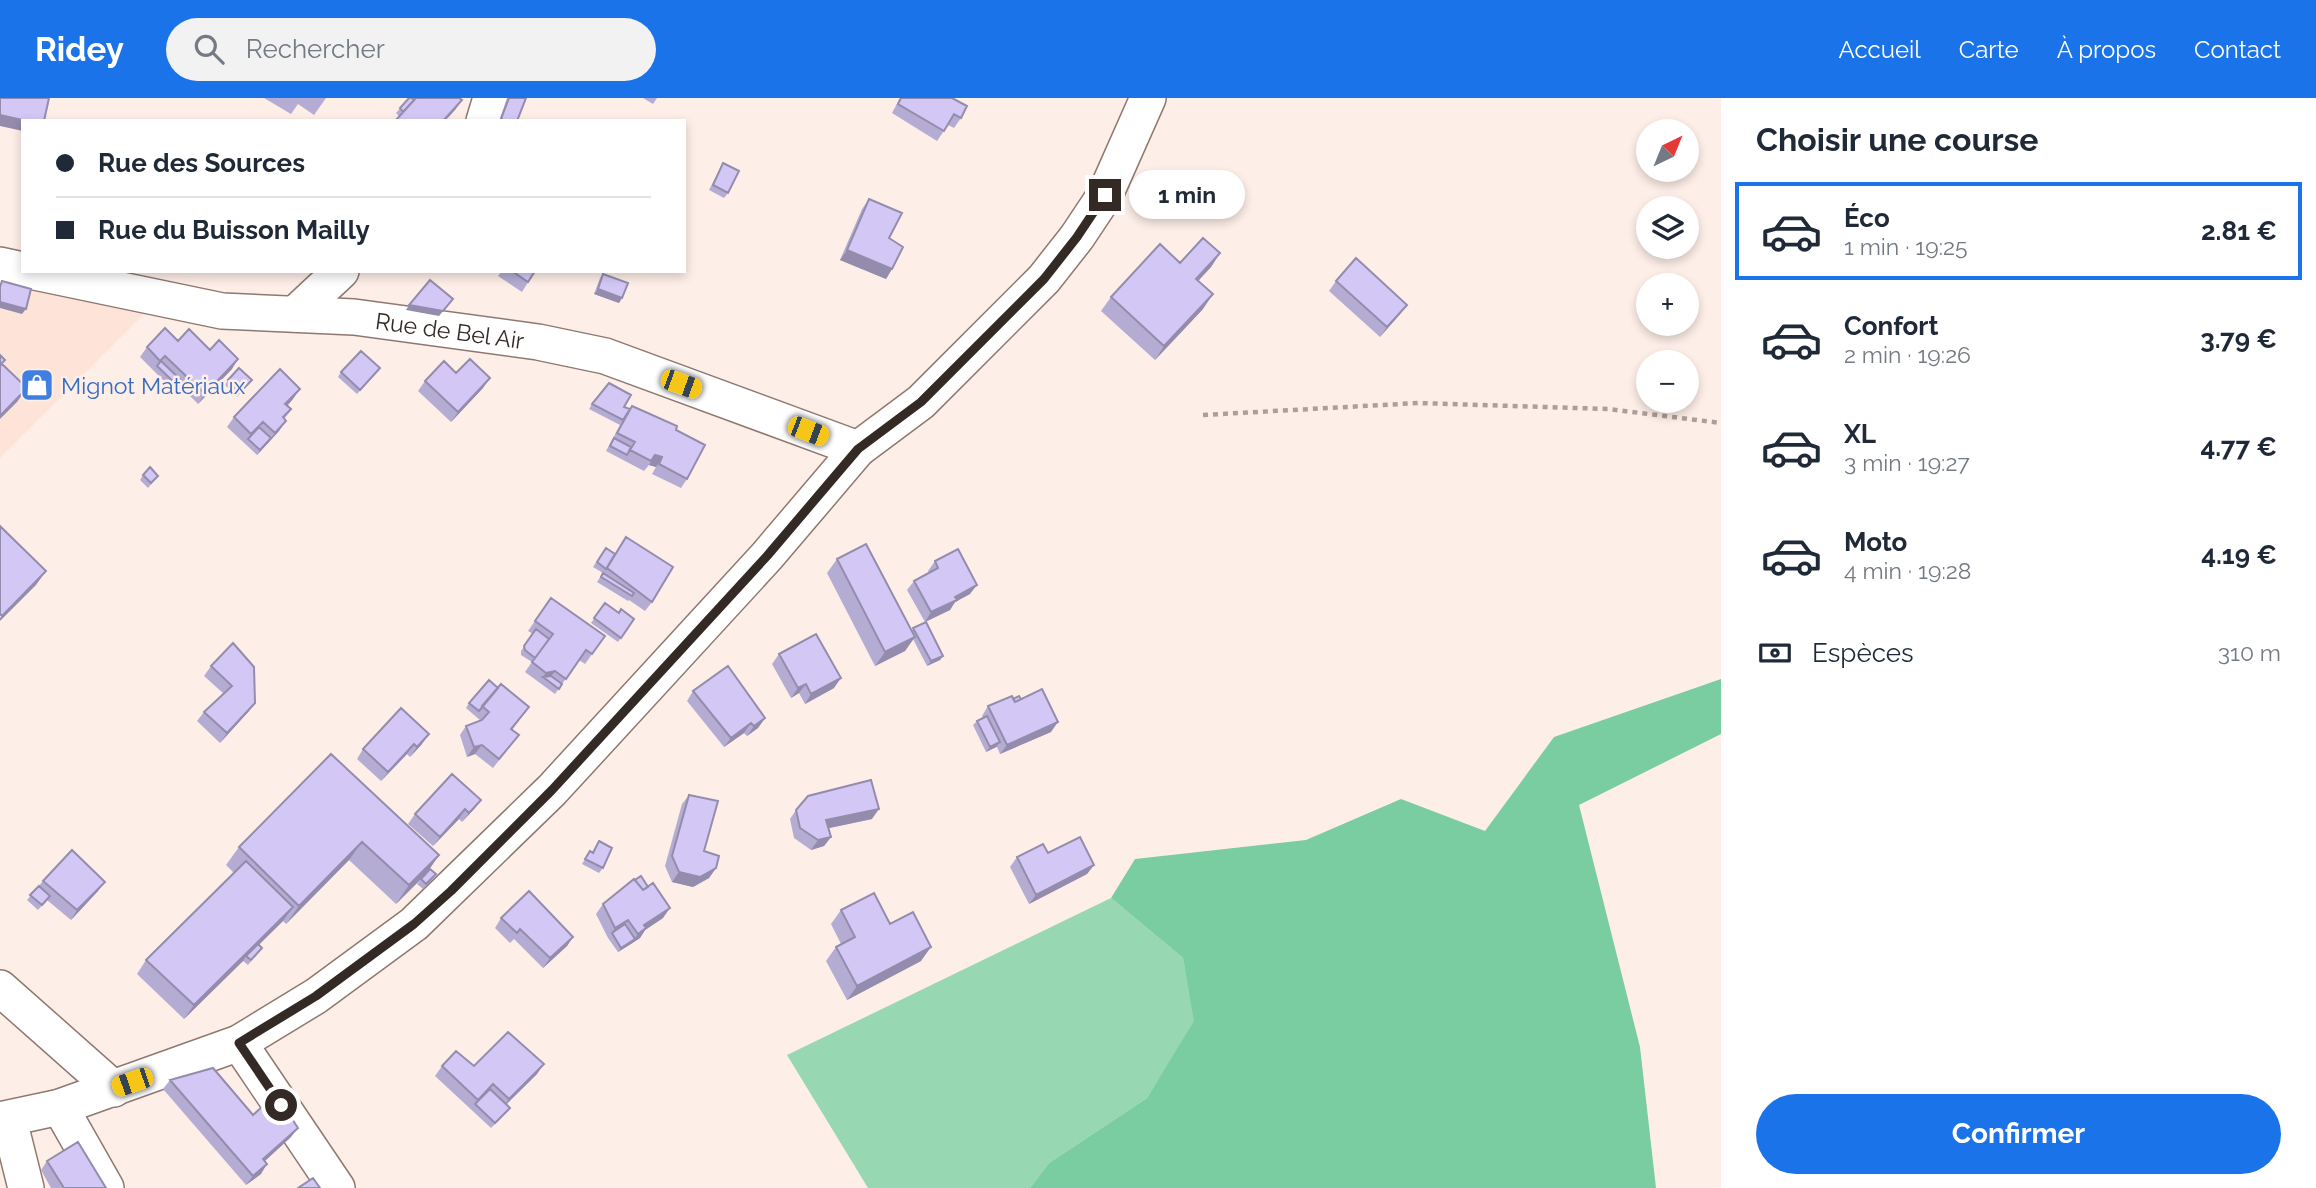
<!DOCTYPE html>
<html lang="fr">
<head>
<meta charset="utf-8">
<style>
  :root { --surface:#fff; --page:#f2f2f3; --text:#1f2937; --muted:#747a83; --line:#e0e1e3; --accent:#1a73e8 }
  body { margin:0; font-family:Raleway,sans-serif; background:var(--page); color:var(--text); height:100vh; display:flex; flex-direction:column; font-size:26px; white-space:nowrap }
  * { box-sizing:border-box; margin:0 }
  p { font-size:23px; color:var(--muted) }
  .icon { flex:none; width:38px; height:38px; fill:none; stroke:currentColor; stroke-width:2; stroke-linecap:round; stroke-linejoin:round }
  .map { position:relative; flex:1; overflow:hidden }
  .sheet { display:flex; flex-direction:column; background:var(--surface); width:595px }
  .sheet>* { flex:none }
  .top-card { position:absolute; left:21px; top:21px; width:665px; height:154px; border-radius:0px; box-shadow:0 4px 10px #0003; display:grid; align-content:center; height:154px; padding:0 35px; background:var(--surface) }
  .needle { width:46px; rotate:43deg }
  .buttons { position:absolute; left:1636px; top:21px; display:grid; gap:14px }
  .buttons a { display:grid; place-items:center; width:63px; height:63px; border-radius:50%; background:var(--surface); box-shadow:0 4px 10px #0003; font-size:35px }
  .end { position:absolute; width:32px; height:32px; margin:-16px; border:9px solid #332a26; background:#fff; box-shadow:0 0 0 4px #fff }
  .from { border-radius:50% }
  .bubble { position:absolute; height:49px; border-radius:24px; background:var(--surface); box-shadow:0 4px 10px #0003; font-size:23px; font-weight:700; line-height:49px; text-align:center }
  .car { position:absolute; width:21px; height:42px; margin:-21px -10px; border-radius:9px; box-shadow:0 0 5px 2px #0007; background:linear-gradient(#f5c518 24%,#345 0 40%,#f5c518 0 76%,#345 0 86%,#f5c518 0) }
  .top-card b { display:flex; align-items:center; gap:24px; height:66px; font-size:26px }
  .top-card b+b { border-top:2px solid var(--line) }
  .top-card i { width:18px; height:18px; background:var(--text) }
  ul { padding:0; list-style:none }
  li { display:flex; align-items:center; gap:21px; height:98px; margin:0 14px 10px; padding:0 21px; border:4px solid transparent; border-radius:0px }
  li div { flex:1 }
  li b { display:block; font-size:26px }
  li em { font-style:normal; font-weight:700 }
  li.on { border-color:var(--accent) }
  li>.icon { width:63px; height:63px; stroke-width:1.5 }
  h2 { padding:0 35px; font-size:32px; line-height:84px }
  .pay { display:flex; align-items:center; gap:18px; height:77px; padding:0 35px; font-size:26px }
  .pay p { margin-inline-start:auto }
  .cta { display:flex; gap:14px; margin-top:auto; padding:14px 35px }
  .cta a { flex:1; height:80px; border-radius:42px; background:var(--accent); color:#fff; font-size:28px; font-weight:700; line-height:80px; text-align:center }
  header { display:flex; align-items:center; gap:42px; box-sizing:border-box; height:98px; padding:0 35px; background:var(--accent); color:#fff }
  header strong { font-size:33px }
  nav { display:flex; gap:38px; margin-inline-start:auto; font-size:24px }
  .search { width:490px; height:63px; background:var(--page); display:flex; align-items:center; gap:18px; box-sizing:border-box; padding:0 24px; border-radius:38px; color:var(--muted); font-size:26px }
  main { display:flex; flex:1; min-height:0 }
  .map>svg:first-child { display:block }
</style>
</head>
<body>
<header>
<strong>Ridey</strong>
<div class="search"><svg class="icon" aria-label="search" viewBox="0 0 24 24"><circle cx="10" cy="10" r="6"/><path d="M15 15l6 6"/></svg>Rechercher</div>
<nav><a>Accueil</a><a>Carte</a><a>À propos</a><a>Contact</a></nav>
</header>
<main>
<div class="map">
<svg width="1721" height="1090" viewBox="0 0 1721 1090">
  <rect width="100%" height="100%" fill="#feeee8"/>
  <path fill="#fee3d9" d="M 0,183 L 146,214 L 0,360 Z"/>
  <path fill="#97d8b3" d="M 1111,800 L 1183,860 L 1195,923 L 1147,1000 L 1049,1065 L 1030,1090 L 868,1090 L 787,957 Z"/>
  <path fill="#79cda0" d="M 1721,581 L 1721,636 L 1579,707 L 1640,949 L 1656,1090 L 1030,1090 L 1049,1065 L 1147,1000 L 1194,923 L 1183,860 L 1111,800 L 1135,761 L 1306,742 L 1401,701 L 1485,733 L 1554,639 Z"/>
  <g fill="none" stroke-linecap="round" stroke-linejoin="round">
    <defs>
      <g id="minor">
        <path d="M 484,23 L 491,0"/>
        <path d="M 0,167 L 23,172"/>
        <path id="s1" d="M 30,173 L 222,213 L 354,219 L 538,244 L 605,258 L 858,351"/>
        <path d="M 295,216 L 341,173"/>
        <path d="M 0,890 L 114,991"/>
        <path d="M 239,945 L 337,1090"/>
        <path d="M 60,1009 L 106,1090"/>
        <path d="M 0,1022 L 60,1009 L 239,945 L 316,898 L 414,826 L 552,692 L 767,458 L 858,351 L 921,304 L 1044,181 L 1077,139 L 1105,97 L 1148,0"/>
        <path d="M 9,1022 L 26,1090"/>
      </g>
    </defs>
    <use href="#minor" stroke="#8e786f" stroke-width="38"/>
    <path stroke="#ac9f9a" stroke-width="4.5" stroke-dasharray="5 5" stroke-linecap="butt" d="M 1203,317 L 1418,305 L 1608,311 L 1721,325"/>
    <use href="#minor" stroke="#fff" stroke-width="35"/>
  </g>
  <path fill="#b5acd3" d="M 264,0 L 326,0 L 314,17 L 298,6 L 291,16 Z
    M 409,0 L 459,0 L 462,2 L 455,12 L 399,18 L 396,15 Z
    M 507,0 L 526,0 L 517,23 L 499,23 Z
    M 643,0 L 657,0 L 653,6 Z
    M 900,0 L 952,0 L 961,20 L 954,30 L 948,27 L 937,43 L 892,15 Z
    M 723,65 L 728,95 L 724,100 L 709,92 Z
    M 869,101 L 889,140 L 892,171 L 886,181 L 840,162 L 862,111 Z
    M 1220,155 L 1211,169 L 1198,183 L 1203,211 L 1155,262 L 1101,213 L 1111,199 L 1180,165 Z
    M 500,173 L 535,173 L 522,194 L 498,178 L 501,174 Z
    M 603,176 L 622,200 L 619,205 L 594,196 L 600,180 Z
    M 1336,183 L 1407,207 L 1400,216 L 1380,239 L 1329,193 Z
    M 178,243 L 232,271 L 198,306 L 181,289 L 176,295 L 140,259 L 147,249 Z
    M 380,270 L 357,296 L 338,279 L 341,274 Z
    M 456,275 L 483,290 L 451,324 L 418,293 L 425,283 Z
    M 228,282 L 252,282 L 237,299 L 225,287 Z
    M 293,301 L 288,307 L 292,311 L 284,321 L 279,333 L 257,357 L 227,329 L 234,319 Z
    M 592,306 L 624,309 L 676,332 L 687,381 L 681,390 L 652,376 L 656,369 L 649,367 L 644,373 L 606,353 L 620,327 L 589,311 Z
    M 143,377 L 158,378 L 148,390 L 140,382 Z
    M 626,439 L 652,504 L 645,513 L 629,502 L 628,503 L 597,484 L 603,475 L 593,469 L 602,455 L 615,456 Z
    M 837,461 L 912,533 L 913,530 L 943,558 L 940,562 L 927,568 L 913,541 L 905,553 L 875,568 L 827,475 Z
    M 935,463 L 970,496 L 955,504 L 950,512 L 925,524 L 907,492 L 914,483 L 929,475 L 928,473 Z
    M 551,500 L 605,538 L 585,566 L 579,562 L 555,596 L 525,574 L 532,564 L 521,557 L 521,553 L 533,536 L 528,533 Z
    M 605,505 L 619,515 L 634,521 L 618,544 L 591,525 Z
    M 779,556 L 834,590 L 805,606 L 799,595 L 791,600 L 772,566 Z
    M 211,568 L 255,605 L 248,614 L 220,645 L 197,623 L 204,614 L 224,596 L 204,578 Z
    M 498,590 L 529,609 L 512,632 L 519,637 L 493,670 L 475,656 L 467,659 L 460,637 L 466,628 L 481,623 L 466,610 L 469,605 Z
    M 693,593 L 765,620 L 758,630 L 747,638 L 744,635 L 724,649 L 687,603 Z
    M 1013,601 L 1021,601 L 1051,634 L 1000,656 L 997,649 L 986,654 L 973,627 L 977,623 L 983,620 L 982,618 L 988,608 Z
    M 422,646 L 410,659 L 407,656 L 381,683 L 357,661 L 363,651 Z
    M 331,656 L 439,757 L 427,775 L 436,776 L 423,791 L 417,786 L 423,779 L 396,806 L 349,762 L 286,826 L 283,823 L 259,847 L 262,850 L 248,867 L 243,863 L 184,921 L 137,876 L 146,862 L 234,775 L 226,767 L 239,749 Z
    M 689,697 L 704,753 L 716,770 L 709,780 L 693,789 L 672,784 L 665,768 L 682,706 Z
    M 481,702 L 474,711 L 462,724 L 459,721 L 433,748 L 408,726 L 415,716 Z
    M 796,712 L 872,721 L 829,730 L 831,739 L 824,748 L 811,752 L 794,740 L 790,721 Z
    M 599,743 L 603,770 L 599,775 L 582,766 L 590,753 L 592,754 Z
    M 1048,755 L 1094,767 L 1087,776 L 1029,806 L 1010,769 L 1017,759 Z
    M 43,783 L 98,793 L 71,822 L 47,802 L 38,812 L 27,802 Z
    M 603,806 L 663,820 L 645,832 L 640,840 L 618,854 L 608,840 L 596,816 Z
    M 841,812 L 890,826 L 921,863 L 847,902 L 826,863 L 836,849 L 841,846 L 831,826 Z
    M 501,820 L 573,839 L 567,848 L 543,870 L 514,841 L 510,845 L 495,830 Z
    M 442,968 L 474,968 L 537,976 L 506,1007 L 506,1015 L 491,1030 L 435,978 Z
    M 170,982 L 253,1017 L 291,1039 L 265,1063 L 261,1076 L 246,1087 L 163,991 Z
    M 47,1063 L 106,1090 L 51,1090 L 41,1072 Z"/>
  <path fill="#948cac" d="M 462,2 L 455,12 L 445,23 L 443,23 Z
    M 0,17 L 27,23 L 23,23 L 23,33 L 0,28 Z
    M 847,152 L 892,171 L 886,181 L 840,162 Z
    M 1220,155 L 1211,169 L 1186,196 L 1196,181 Z
    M 598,191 L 622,200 L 619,205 L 594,196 Z
    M 1213,196 L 1203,211 L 1155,262 L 1164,248 Z
    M 453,201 L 439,218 L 406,212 L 409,207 Z
    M 0,204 L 26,211 L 22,216 L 0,210 Z
    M 1407,207 L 1400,216 L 1380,239 L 1387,229 Z
    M 238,261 L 232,271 L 198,306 L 205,296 Z
    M 490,280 L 483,290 L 451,324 L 458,314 Z
    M 27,290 L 17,304 L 0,321 L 0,318 Z
    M 300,291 L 293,301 L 283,312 L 285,306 Z
    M 286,323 L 279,333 L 257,357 L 260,352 Z
    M 655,357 L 662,359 L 656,369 L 649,367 Z
    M 46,473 L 36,487 L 0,523 L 0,520 L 2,518 Z
    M 977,487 L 970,496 L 955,504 L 950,512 L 925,524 L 931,514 L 955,499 Z
    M 915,539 L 905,553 L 875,568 L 885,554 Z
    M 943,558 L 940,562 L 927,568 L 931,563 Z
    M 555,573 L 548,583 L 543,579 L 539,584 L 546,575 Z
    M 841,580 L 834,590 L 805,606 L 811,596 Z
    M 806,586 L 799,595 L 791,600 L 798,590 Z
    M 255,605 L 248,614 L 220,645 L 227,635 Z
    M 765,620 L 758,630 L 747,638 L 754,628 Z
    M 1058,624 L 1051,634 L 1000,656 L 1007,647 Z
    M 751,625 L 744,635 L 724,649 L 731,640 Z
    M 429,636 L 422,646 L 410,659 L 417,649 Z
    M 1000,644 L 996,649 L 986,654 L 990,649 Z
    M 414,646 L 407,656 L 381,683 L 388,674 Z
    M 482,647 L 475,656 L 467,659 L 474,649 Z
    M 481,702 L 474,711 L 462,724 L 469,715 Z
    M 465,711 L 459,721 L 433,748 L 440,739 Z
    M 879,711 L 872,721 L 820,732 L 826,722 Z
    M 831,739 L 824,748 L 811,752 L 818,742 Z
    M 362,744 L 349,762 L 286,826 L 299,808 Z
    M 439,757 L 426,776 L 396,806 L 409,787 Z
    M 1094,767 L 1087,776 L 1029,806 L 1036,797 Z
    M 716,770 L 709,780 L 693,789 L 672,784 L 679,774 Z
    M 105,784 L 98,793 L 71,822 L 77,812 Z
    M 293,809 L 283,823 L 247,858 L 246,858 L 243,863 L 184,921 L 194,907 Z
    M 670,810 L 663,820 L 645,832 L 640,840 L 631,846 L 644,827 Z
    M 628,822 L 621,831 L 612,835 L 615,830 Z
    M 573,839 L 567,848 L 543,870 L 550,860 Z
    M 635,841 L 631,846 L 618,854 L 621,850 Z
    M 931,849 L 921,863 L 847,902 L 857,888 Z
    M 544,966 L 537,976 L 502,1010 L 509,1001 Z
    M 298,1030 L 291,1039 L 256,1071 L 263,1061 Z
    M 267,1066 L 261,1076 L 246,1087 L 253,1078 Z"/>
  <path fill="#d3c8f5" stroke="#948cac" stroke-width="2" d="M 0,0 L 49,0 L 44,23 L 27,23 L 0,17 Z
    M 409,0 L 412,0 L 414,2 L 403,14 L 400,10 Z
    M 416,0 L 459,0 L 462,2 L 443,23 L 395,23 Z
    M 509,0 L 526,0 L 517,23 L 505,23 L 501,21 Z
    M 901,0 L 952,0 L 967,8 L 961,20 L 954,16 L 944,33 L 898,6 Z
    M 723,65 L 739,73 L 728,95 L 713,87 Z
    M 869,101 L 902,115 L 889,140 L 903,149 L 892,171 L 847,152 Z
    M 1203,140 L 1220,155 L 1196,181 L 1213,196 L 1164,248 L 1111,199 L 1160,146 L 1180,165 Z
    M 1356,160 L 1407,207 L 1387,229 L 1336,183 Z
    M 512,173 L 535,173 L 528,184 Z
    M 603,176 L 628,185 L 622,200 L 598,191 Z
    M 430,182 L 453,201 L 443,213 L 409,207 Z
    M 2,183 L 31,191 L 26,211 L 0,204 L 0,189 Z
    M 165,230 L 178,243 L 189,231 L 210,252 L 219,242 L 238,261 L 205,296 L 165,258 L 160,263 L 147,249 Z
    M 361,253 L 380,270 L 360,292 L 341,274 Z
    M 0,257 L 5,262 L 0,267 Z
    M 470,261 L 490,280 L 458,314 L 425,283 L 444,263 L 456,275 Z
    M 161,263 L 184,285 L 180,290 L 157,268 Z
    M 2,266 L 27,290 L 0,318 L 0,268 Z
    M 239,270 L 252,282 L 240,294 L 228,282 Z
    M 280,271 L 300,291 L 285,306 L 291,311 L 283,319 L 286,323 L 275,335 L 263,324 L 251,336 L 234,319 Z
    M 609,285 L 631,297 L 624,309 L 630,311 L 623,322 L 592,306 Z
    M 632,308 L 677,328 L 676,332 L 705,347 L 687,381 L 659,366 L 662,359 L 655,357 L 651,363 L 630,352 L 635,344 L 617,335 Z
    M 259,329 L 271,340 L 260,352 L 248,341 Z
    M 614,340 L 631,349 L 627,357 L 610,348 Z
    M 150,369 L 158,378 L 151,385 L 143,377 Z
    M 0,428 L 46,473 L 2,518 L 0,516 Z
    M 626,439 L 673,469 L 652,504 L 607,470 Z
    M 866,446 L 915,539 L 885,554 L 837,461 Z
    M 606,450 L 615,456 L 606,471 L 597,464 Z
    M 958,451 L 977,487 L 955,499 L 957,502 L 931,514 L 914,483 L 938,470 L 935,463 Z
    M 603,475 L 634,495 L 632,498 L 601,479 Z
    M 551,500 L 605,538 L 592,556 L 586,552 L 566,581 L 555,573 L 546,575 L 532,564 L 553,536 L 535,523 Z
    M 605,505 L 619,515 L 621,511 L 634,521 L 621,540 L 594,520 Z
    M 926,524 L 943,558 L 931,563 L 913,530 Z
    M 536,531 L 549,541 L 535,560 L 525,552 L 524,548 Z
    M 816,536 L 841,580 L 811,596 L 806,586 L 798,590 L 779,556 Z
    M 233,545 L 254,569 L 255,605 L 227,635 L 204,614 L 232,588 L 211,568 Z
    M 728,568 L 765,620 L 754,628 L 751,625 L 731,640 L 693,593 Z
    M 551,578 L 562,586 L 559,591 L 543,579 Z
    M 489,582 L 498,590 L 479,613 L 469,605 Z
    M 501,586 L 529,609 L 511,631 L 519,637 L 499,661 L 482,647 L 474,649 L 466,628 L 482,622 L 489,614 L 482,608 Z
    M 1042,591 L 1058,624 L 1007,647 L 988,608 L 1012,598 L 1015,604 Z
    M 1019,598 L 1021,601 L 1015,604 L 1013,601 Z
    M 401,610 L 429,636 L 417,649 L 414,646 L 388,674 L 363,651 Z
    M 987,618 L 1000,644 L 990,649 L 977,623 Z
    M 331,656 L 439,757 L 409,787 L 362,744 L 299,808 L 239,749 Z
    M 452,676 L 481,702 L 469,715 L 465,711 L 440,739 L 415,716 Z
    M 871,682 L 879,711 L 826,722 L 831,739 L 818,742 L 800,730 L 796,712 L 808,698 Z
    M 689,697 L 718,703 L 704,753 L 719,758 L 716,770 L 700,779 L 679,774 L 672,758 Z
    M 1080,739 L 1094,767 L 1036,797 L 1017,759 L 1043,746 L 1048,755 Z
    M 599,743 L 612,750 L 603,770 L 585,761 L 590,753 L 593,755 Z
    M 72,752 L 105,784 L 77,812 L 43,783 Z
    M 246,763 L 293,809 L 194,907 L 146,862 Z
    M 430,771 L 436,776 L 426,786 L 421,781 Z
    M 641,778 L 648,789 L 643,792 L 635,782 Z
    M 634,781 L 643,792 L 653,785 L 670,810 L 644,827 L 646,830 L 638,836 L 628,822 L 615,830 L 603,806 Z
    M 39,788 L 50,798 L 42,807 L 30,797 Z
    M 529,793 L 573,839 L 550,860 L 520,831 L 517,835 L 501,820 Z
    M 874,795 L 890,826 L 913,814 L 931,849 L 857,888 L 836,849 L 855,839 L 841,812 Z
    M 625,826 L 635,841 L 621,850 L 612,835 Z
    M 258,846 L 262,850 L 251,862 L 246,858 Z
    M 508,934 L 544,966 L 509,1001 L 493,986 L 478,1002 L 442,968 L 456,953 L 474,968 Z
    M 213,970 L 253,1017 L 276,996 L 298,1030 L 263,1061 L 267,1066 L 253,1078 L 170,982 Z
    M 490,991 L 510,1010 L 495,1025 L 475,1006 Z
    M 78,1044 L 106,1090 L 64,1090 L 47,1063 Z
    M 313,1080 L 320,1090 L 298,1090 Z"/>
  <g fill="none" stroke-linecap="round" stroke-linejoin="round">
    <path stroke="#332a26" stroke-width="9" d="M 281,1007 L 239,945 L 316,898 L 414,826 L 451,793 L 552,692 L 767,458 L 858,351 L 921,304 L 1044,181 L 1077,139 L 1105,97"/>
  </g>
  <defs>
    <symbol id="shop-square" viewBox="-11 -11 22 22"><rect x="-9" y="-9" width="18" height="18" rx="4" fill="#3f7fe0" stroke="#feeee8"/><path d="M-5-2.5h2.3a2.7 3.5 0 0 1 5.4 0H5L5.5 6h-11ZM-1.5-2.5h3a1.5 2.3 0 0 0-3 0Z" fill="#fff"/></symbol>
  </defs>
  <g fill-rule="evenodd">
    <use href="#shop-square" x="18" y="268" width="38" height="38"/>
  </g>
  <g text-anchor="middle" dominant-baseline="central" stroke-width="5" stroke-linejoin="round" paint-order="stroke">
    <g font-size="23" fill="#332a26" stroke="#feeee8">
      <text stroke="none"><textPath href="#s1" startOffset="425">Rue de Bel Air</textPath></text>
    </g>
    <g font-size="23" fill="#366cbe" stroke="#feeee8" text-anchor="start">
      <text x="61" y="287">Mignot Matériaux</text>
    </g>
  </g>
</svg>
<div class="buttons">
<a><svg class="needle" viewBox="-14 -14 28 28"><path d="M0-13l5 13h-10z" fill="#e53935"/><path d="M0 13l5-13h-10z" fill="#747a83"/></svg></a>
<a><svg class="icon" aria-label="layers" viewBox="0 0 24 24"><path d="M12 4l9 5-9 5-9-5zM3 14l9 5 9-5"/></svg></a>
<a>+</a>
<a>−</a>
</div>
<i class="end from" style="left:281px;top:1007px"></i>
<i class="end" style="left:1105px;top:97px"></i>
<div class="bubble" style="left:1129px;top:72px;width:116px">1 min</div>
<i class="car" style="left:681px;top:286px;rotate:110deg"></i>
<i class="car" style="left:808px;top:333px;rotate:111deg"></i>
<i class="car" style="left:132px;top:984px;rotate:251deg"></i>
<div class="top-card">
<b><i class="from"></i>Rue des Sources</b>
<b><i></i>Rue du Buisson Mailly</b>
</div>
</div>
<section class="sheet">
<h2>Choisir une course</h2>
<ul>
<li class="on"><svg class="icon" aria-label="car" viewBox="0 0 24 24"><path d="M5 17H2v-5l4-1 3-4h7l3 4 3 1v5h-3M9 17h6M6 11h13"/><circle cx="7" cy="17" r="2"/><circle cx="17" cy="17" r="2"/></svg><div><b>Éco</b><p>1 min · 19:25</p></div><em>2.81 €</em></li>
<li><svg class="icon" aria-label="car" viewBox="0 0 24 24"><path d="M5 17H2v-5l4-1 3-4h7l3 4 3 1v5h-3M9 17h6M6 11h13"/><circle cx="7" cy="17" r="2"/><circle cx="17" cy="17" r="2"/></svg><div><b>Confort</b><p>2 min · 19:26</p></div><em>3.79 €</em></li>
<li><svg class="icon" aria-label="car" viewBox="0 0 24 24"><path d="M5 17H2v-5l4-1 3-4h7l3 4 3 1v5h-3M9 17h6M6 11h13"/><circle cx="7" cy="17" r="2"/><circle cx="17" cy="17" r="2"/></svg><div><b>XL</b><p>3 min · 19:27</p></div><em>4.77 €</em></li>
<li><svg class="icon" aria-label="car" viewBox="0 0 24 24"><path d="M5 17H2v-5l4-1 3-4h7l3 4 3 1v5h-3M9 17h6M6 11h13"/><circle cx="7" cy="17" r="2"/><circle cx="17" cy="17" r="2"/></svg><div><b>Moto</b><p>4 min · 19:28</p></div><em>4.19 €</em></li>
</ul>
<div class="pay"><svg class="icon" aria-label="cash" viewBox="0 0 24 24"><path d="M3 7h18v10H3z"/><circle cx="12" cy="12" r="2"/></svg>Espèces<p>310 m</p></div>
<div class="cta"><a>Confirmer</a></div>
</section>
</main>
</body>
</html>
